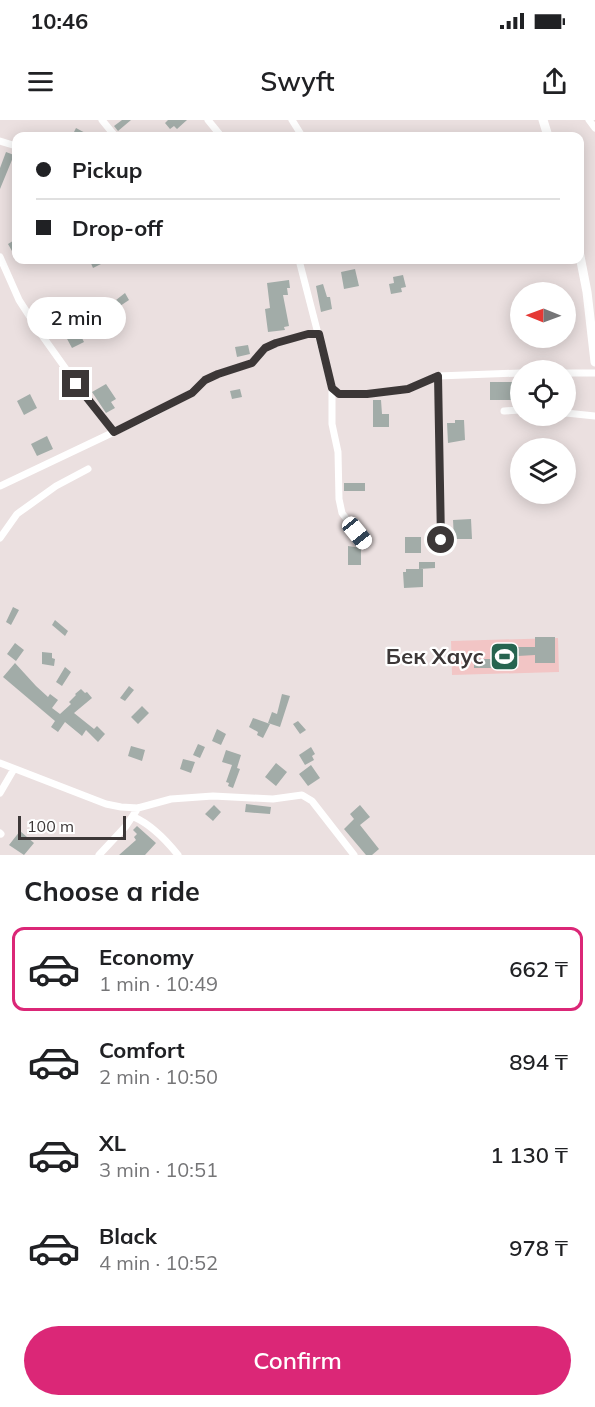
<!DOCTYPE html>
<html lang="en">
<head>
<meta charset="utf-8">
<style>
  :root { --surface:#fff; --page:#f2f2f2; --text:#202124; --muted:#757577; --line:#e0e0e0; --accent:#db2777 }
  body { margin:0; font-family:Mulish,sans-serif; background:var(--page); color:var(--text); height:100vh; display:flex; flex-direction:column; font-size:22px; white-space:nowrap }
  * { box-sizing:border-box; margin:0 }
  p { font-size:20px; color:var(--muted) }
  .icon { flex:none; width:33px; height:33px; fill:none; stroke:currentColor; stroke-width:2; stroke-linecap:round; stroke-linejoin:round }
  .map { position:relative; height:735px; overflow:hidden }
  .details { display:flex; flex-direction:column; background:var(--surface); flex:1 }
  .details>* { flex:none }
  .top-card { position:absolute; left:12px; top:12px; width:572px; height:132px; border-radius:12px; box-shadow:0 3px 15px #0003; display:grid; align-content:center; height:132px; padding:0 24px; background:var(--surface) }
  .needle { width:39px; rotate:271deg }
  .controls { position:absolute; left:510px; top:162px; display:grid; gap:12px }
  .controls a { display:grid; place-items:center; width:66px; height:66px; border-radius:50%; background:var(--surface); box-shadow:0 3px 15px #0003; font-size:30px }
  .scale { position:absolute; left:18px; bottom:15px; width:108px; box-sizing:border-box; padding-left:6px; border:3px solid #3c3737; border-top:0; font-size:16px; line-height:21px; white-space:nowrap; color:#3c3737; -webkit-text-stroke:4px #fff; paint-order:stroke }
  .end { position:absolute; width:27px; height:27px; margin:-14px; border:8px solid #3c3737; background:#fff; box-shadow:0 0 0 3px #fff }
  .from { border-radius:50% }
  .bubble { position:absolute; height:42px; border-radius:21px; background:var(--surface); box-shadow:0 3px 15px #0003; font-size:20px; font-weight:600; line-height:42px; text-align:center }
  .car { position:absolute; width:18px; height:36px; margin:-18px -9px; border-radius:8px; box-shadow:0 0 4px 2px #0007; background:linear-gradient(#fff 24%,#345 0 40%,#fff 0 76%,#345 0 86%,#fff 0) }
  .top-card b { display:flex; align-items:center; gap:21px; height:57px; font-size:22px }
  .top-card b+b { border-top:2px solid var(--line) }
  .top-card i { width:15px; height:15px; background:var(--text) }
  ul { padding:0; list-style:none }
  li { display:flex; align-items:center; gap:18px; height:84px; margin:0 12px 9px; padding:0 12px; border:3px solid transparent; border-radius:12px }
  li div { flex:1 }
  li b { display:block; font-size:22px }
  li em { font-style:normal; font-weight:600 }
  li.on { border-color:var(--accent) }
  li>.icon { width:54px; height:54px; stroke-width:1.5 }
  h2 { padding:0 24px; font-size:27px; line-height:72px }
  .primary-button { display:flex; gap:12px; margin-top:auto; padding:12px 24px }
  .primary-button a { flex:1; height:69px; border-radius:36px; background:var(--accent); color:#fff; font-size:24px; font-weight:600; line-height:69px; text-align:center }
  .status { display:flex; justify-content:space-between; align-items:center; height:42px; padding:0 30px; background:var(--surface); direction:ltr }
  .status svg { height:16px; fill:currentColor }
  header { display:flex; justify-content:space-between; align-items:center; height:78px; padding:0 24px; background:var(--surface); font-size:27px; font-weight:600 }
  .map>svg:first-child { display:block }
</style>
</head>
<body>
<div class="status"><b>10:46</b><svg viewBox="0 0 49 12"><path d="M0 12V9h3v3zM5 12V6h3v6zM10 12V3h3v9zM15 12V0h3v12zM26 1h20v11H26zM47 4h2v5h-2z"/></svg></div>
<header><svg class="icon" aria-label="menu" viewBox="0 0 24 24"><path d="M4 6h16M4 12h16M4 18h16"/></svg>Swyft<svg class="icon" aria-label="share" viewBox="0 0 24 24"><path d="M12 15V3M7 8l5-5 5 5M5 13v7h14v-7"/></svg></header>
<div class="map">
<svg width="595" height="735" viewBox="0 0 595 735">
  <rect width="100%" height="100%" fill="#ebe0e0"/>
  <path fill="#f2c5c5" d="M 558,518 L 559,552 L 452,555 L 451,521 Z"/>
  <path fill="#a2aca8" d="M 122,0 L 131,0 L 118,11 L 114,6 Z
    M 168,0 L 187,0 L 177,9 L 174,6 L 170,9 L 165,3 Z
    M 76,8 L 91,16 L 72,16 Z
    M 6,32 L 14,35 L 0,69 L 0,48 Z
    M 16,119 L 16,138 L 8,124 Z
    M 93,140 L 109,140 L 93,148 L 90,141 Z
    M 355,149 L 359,166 L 344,169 L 341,152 Z
    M 403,155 L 406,167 L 401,168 L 402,172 L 391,174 L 389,164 L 394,163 L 393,157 Z
    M 289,160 L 290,168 L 287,168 L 288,175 L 283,175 L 289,206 L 284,207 L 285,210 L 268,212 L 265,189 L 270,188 L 267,163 Z
    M 323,164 L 327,177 L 330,177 L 332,189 L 321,192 L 316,166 Z
    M 125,173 L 129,180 L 120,186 L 116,180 Z
    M 78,210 L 84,222 L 72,228 L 66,217 Z
    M 248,225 L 250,234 L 237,237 L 235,227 Z
    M 490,262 L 520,262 L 520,280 L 490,280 Z
    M 106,264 L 116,279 L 111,282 L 115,288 L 106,293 L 92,272 Z
    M 240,269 L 242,277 L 232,279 L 230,271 Z
    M 30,274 L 37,288 L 24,295 L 17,281 Z
    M 373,280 L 381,280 L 382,294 L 389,294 L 389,307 L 373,307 Z
    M 455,300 L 464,300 L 465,320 L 448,323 L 447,303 L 455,303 Z
    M 47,316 L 53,329 L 37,336 L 31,324 Z
    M 344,363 L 365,363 L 365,371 L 344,371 Z
    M 471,399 L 472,419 L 454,419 L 453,400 Z
    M 405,417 L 421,417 L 421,433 L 405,433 Z
    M 348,426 L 361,428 L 361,445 L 348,445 Z
    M 419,442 L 435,442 L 435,448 L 419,449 Z
    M 406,449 L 423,449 L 423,467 L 404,468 L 403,452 L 406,452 Z
    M 13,487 L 19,490 L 11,505 L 6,502 Z
    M 55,500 L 68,511 L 65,516 L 52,505 Z
    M 535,517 L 555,517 L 555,543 L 535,543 L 535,535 L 518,536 L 518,527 L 535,527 Z
    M 15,523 L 24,530 L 16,541 L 7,534 Z
    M 42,532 L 52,533 L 52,538 L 55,539 L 54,546 L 42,544 Z
    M 474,539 L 496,539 L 496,548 L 474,548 Z
    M 15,543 L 36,566 L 48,577 L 50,574 L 58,580 L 52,588 L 60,594 L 71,584 L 69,582 L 76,575 L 75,574 L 81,569 L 85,573 L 87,572 L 92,578 L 74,593 L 94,609 L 97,606 L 105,614 L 98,622 L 86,610 L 82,616 L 65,602 L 58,612 L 51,607 L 55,601 L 3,557 Z
    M 65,547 L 71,552 L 62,566 L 56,562 Z
    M 129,566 L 134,570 L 125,581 L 120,578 Z
    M 282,574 L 290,576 L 280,607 L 268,603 L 272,592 L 277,594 Z
    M 142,586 L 149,593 L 138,604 L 131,597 Z
    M 253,598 L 270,604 L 263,618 L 257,615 L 258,612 L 249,607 Z
    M 298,601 L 306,610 L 300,614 L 293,604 Z
    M 217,609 L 226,614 L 221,625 L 212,621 Z
    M 198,624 L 205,627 L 200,638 L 193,635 Z
    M 131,626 L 145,630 L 142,641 L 128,636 Z
    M 311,627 L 315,634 L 312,636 L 314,640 L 305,645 L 299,635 Z
    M 226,630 L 241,635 L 237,648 L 240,649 L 233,668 L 228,666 L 229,663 L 226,662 L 232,645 L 222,642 Z
    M 183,639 L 195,642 L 191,653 L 180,649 Z
    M 276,643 L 287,652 L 276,666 L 265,657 Z
    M 311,645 L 320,658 L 308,666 L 299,654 Z
    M 246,684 L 271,687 L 270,694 L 245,692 Z
    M 214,685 L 221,692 L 213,701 L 205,694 Z
    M 360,685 L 370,697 L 360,705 L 379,729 L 372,735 L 366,735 L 344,709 L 354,699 L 350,694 Z
    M 137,706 L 156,723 L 145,735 L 119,735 L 136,720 L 134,717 L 137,714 L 133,710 Z
    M 20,711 L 34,723 L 24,735 L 9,725 Z"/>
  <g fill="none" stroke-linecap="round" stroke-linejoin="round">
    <path stroke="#fff" stroke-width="7" d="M 102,0 L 115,16
      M 208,0 L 221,16
      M 292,0 L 302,16
      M 589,0 L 595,8
      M 0,21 L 16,26
      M 0,137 L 19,180 L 41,214 L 88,280 L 114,312
      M 299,140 L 332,268 L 332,304 L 338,332 L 339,379 L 342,393 L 366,425
      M 566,253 L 595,253
      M 438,256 L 441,420
      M 332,268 L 335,272 L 342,274 L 367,274 L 408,269 L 438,256 L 520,253
      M 504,291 L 520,290
      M 566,293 L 595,296
      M 0,366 L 154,293 L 191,273 L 205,260 L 218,254 L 252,243 L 265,228 L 276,223 L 308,214 L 319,215
      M 0,418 L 17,394 L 56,366 L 88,349
      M 0,643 L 106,684 L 121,687 L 138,688 L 171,679 L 213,676 L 273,679 L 302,675 L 312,681 L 354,735
      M 0,673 L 14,649
      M 134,697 C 152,705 166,720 178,735
      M 0,713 L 1,714
      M 99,735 L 126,706 L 138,688"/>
    <path stroke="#fff" stroke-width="9" d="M 543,0 L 548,16
      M 579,131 L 587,172 L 595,242"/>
  </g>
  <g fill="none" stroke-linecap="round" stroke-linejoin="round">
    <path stroke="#3c3737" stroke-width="8" d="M 76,264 L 114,312 L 192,273 L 205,260 L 218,254 L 252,243 L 265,228 L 276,223 L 308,214 L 319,214 L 332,268 L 339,274 L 367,274 L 408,269 L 438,256 L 441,420"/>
  </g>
  <defs>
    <symbol id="stadium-square" viewBox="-11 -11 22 22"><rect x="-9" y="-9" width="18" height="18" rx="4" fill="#276450" stroke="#fff"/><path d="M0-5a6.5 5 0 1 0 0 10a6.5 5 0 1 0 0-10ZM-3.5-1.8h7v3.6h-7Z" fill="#fff"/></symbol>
  </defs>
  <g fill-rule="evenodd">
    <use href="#stadium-square" x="488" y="520" width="33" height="33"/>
  </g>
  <g text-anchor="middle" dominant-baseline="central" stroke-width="4.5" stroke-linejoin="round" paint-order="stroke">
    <g font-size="22" font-weight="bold" fill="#3c3737" stroke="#fff" text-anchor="end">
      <text x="484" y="536">Бек Хаус</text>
    </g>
  </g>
</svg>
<div class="controls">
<a><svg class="needle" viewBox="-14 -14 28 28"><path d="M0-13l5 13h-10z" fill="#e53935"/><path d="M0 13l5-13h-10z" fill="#757577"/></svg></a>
<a><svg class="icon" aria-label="locate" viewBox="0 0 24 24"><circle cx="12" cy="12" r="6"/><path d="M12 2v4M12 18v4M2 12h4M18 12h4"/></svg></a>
<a><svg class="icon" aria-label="layers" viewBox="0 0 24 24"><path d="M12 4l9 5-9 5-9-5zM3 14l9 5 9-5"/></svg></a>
</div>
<div class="scale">100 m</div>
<i class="end from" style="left:441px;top:420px"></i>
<i class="end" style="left:76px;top:264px"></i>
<div class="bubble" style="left:27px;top:177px;width:99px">2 min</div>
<i class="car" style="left:357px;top:413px;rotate:141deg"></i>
<div class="top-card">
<b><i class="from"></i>Pickup</b>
<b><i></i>Drop-off</b>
</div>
</div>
<section class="details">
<h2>Choose a ride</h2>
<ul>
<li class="on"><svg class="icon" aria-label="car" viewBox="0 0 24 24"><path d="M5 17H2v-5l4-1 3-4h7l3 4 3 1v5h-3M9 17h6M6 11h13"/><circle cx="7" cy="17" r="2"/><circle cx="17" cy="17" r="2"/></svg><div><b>Economy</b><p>1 min · 10:49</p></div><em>662 ₸</em></li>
<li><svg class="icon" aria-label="car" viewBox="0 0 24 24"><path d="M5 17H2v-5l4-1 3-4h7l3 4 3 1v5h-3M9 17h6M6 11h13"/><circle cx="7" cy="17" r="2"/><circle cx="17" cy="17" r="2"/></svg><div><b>Comfort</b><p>2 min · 10:50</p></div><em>894 ₸</em></li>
<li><svg class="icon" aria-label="car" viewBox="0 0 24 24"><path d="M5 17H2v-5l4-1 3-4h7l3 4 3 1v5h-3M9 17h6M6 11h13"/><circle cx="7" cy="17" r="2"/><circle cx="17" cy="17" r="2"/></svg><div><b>XL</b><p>3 min · 10:51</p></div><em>1 130 ₸</em></li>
<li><svg class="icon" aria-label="car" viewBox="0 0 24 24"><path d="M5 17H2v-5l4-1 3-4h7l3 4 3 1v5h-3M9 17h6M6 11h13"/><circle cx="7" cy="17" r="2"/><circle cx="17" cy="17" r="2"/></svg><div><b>Black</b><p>4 min · 10:52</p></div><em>978 ₸</em></li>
</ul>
<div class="primary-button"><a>Confirm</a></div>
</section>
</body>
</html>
